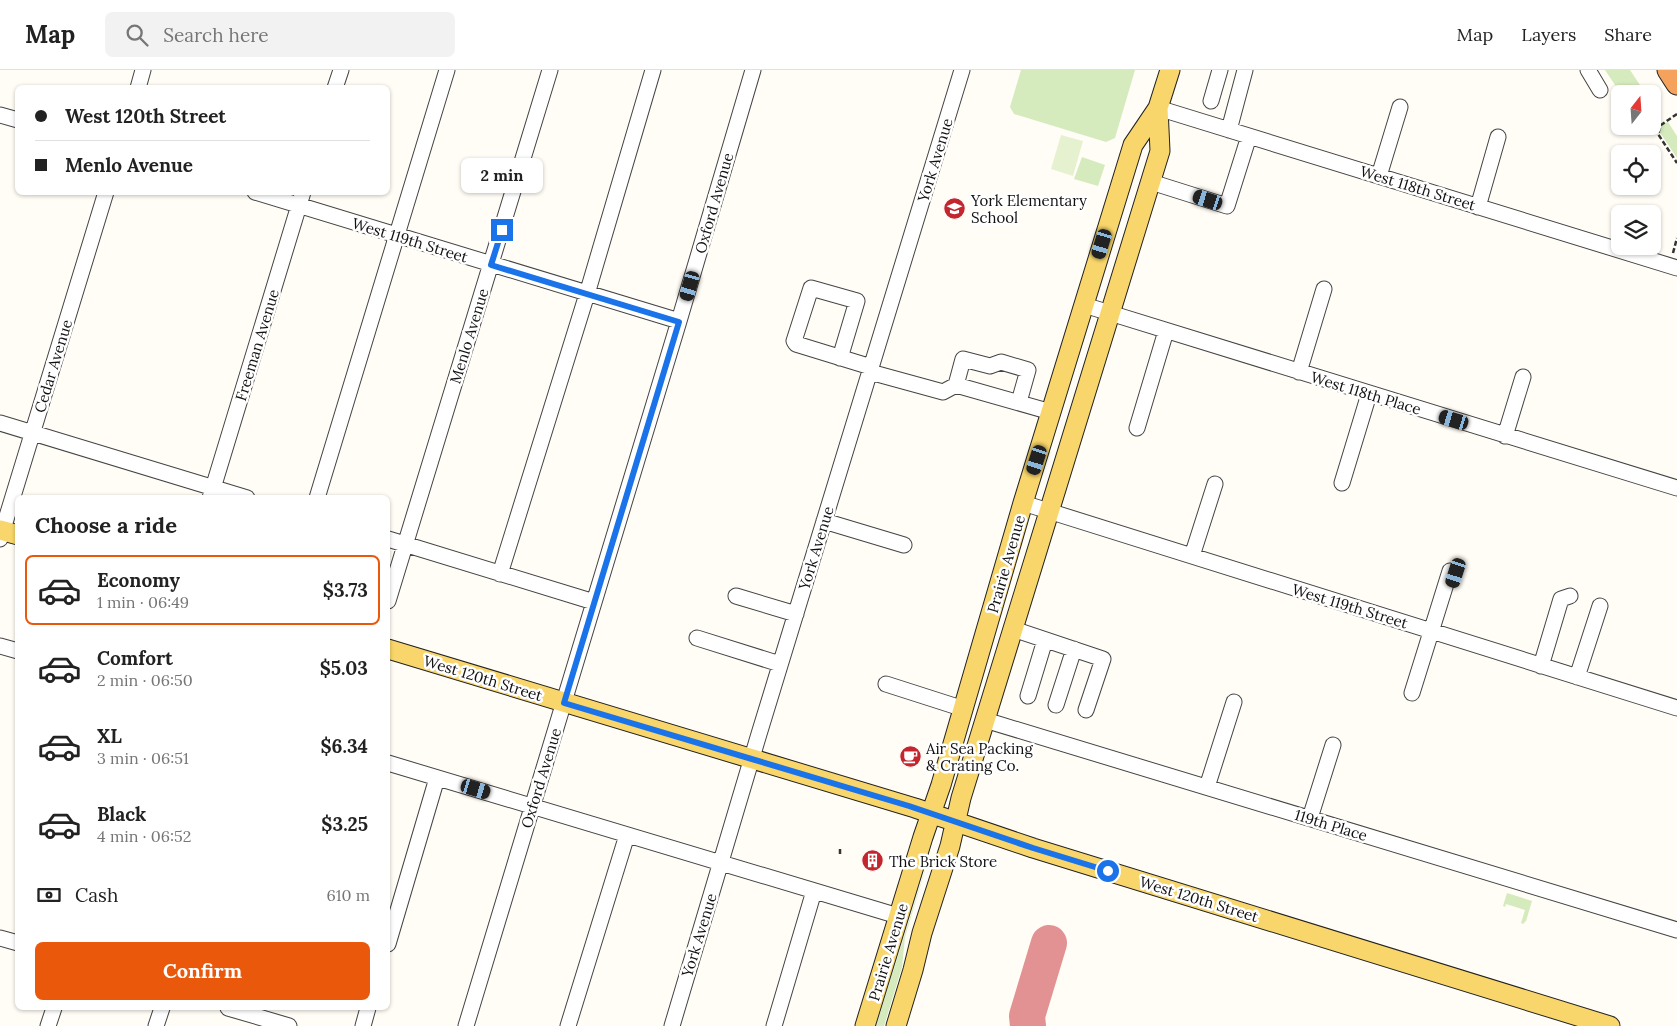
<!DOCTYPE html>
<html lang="en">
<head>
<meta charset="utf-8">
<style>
  :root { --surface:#fff; --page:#f2f2f2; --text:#222; --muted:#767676; --line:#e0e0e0; --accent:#ea580c }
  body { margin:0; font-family:Lora,serif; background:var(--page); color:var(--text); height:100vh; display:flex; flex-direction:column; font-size:19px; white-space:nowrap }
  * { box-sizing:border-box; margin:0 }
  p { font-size:16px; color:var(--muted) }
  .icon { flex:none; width:28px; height:28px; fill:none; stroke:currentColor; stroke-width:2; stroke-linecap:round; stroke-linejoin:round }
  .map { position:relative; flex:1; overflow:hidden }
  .drawer { position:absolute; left:15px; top:425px; width:375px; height:515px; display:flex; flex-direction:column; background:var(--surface); border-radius:8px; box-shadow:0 1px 4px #0004 }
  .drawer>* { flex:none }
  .top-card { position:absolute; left:15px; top:15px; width:375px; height:110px; border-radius:8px; box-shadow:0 1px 4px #0004; display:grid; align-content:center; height:110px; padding:0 20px; background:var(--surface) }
  .needle { width:32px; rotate:17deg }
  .tools { position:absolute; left:1611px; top:15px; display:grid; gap:10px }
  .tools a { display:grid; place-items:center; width:50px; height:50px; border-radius:8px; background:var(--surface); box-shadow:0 1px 4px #0004; font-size:25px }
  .end { position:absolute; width:22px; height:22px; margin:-11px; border:6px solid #1a73e8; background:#fff; box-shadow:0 0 0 2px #fff }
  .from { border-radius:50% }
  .bubble { position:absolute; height:35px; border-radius:8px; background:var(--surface); box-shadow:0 1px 4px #0004; font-size:16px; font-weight:700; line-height:35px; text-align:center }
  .car { position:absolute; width:15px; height:30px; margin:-15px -8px; border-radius:6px; box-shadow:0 0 4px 1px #0007; background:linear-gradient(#222 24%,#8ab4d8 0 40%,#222 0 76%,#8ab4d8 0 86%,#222 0) }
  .top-card b { display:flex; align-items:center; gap:18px; height:48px; font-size:19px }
  .top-card b+b { border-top:1px solid var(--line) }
  .top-card i { width:12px; height:12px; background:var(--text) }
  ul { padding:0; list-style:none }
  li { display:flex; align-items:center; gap:15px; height:70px; margin:0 10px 8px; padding:0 10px; border:2px solid transparent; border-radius:8px }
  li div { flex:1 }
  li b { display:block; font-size:19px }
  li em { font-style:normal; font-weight:700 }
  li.on { border-color:var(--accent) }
  li>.icon { width:45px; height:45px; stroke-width:1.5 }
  h2 { padding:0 20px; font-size:22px; line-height:60px }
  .pay { display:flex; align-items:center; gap:12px; height:55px; padding:0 20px; font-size:19px }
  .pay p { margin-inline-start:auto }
  .cta { display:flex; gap:10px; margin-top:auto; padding:10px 20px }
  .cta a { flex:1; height:58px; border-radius:8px; background:var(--accent); color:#fff; font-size:20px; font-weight:700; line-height:58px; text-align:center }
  header { display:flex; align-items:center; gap:30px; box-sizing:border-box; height:70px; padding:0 25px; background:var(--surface); border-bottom:1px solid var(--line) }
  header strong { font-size:24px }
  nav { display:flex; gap:28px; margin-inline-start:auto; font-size:18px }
  .search { width:350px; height:45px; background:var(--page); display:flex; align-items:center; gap:12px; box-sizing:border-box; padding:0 18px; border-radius:8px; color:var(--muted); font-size:19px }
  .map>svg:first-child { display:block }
</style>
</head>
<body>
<header>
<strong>Map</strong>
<div class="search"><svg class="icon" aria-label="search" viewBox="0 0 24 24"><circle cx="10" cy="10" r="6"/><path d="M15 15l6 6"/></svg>Search here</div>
<nav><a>Map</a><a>Layers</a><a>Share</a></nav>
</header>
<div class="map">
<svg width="1677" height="956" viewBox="0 0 1677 956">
  <rect width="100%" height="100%" fill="#fffdf5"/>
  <path fill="#d5ebbd" d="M 1021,0 L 1135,0 L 1115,68 L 1106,72 L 1014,44 L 1010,37 Z
    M 1605,0 L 1630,0 L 1646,24 L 1621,24 Z
    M 1668,52 L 1677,66 L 1677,88 L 1661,64 L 1656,60 L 1657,56 Z
    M 1082,87 L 1105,95 L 1098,116 L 1074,109 Z
    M 932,777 L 905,867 L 902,897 L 884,956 L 876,956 Z
    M 1507,823 L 1532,831 L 1526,851 L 1523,854 L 1521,853 L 1525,840 L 1506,834 L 1505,837 L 1503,836 Z"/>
  <path fill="#e6f2cf" d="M 1061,65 L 1083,71 L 1073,106 L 1051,99 Z"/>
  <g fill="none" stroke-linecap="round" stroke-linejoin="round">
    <path stroke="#e29292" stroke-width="36" d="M 1028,956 L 1027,946 L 1049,873"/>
    <defs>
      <path id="minor" d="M 1588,0 L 1600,20
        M 138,18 L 143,0
        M 335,18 L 341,0
        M 1211,31 L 1220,0
        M 1158,38 L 1677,198
        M 0,45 L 18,50
        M 1229,60 L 1245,0
        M 1379,106 L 1400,37
        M 1151,112 L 1227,136 L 1249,66
        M 255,122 L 679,251
        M 1478,137 L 1498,67
        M 1084,235 L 1677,418
        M 840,288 L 857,231 L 811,218 L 794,271 L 796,274 L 871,297
        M 870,302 L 943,322 L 956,315 L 963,289 L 990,296 L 1001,292 L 1028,300 L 1019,332
        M 1299,302 L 1324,219
        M 956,315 L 1051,342
        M 0,353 L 247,428
        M 1137,358 L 1166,261
        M 1505,366 L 1523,307
        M 1342,413 L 1369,324
        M 210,428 L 303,122
        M 317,428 L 447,0
        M 1023,433 L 1677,638
        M 824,451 L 904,475
        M 0,469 L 106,122
        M 388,469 L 594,532
        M 1192,486 L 1215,414
        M 500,504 L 587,224 L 653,0
        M 736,526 L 796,544
        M 388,531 L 550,0
        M 1013,559 L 1103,589 L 1086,640
        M 697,568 L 780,594
        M 0,576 L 18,581
        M 1541,596 L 1561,529 L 1570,526
        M 1577,607 L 1600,536
        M 886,614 L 964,639
        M 1412,623 L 1450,501
        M 1028,626 L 1045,570
        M 1056,635 L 1074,579
        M 985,650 L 1677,860
        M 388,693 L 898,846
        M 1207,717 L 1234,632
        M 1310,748 L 1333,675
        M 0,868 L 18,873
        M 388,874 L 437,708
        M 228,938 L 289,956
        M 48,956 L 54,938
        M 156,956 L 162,938
        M 363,956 L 368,938
        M 466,956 L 679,251 L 753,0
        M 568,956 L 627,765
        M 672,956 L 759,664 L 962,0
        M 774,956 L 814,821"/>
      <path id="major" d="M 0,460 L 18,465
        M 388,579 L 915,738 L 1033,778 L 1610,956
        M 865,956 L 923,767 L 941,715 L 1023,433 L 1133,75 L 1158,38 L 1170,0
        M 896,956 L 913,900 L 922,863 L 950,776 L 961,728 L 1160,81 L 1158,38"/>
      <path id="highway" d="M 1668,0 L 1677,14"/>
    </defs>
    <use href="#minor" stroke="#444" stroke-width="17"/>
    <use href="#major" stroke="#222" stroke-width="21"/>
    <use href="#highway" stroke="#222" stroke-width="23"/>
    <path stroke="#333" stroke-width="2.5" stroke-dasharray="5 2.5" stroke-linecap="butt" d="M 1677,44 L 1661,55 L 1658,64 L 1677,93
      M 1673,183 L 1677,168
      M 840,784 L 840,777"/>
    <use href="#minor" stroke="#fff" stroke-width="15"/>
    <use href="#major" stroke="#f9d66b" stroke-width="19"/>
    <use href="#highway" stroke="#f5a25d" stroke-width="21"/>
  </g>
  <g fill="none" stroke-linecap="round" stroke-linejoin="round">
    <path stroke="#1a73e8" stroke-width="6" d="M 502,160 L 491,195 L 679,252 L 564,633 L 909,736 L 1033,778 L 1108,801"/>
  </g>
  <defs>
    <symbol id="school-disc" viewBox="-11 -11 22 22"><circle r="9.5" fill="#c4262e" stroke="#fff"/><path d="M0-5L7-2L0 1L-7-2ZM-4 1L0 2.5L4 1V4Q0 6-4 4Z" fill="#fff"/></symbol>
    <symbol id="cafe-disc" viewBox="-11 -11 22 22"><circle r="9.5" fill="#c4262e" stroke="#fff"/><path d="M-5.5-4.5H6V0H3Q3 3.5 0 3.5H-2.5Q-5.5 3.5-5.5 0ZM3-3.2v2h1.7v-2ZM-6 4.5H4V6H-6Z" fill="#fff"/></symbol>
    <symbol id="building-disc" viewBox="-11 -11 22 22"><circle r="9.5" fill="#c4262e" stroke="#fff"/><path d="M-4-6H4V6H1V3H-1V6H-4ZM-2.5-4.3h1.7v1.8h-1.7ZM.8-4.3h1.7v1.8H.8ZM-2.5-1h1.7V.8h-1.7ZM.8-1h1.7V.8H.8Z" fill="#fff"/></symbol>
  </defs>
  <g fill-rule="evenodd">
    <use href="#school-disc" x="942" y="126" width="25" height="25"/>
    <use href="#cafe-disc" x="898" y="674" width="25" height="25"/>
    <use href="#building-disc" x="860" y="778" width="25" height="25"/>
  </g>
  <g text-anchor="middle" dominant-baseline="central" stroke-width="5" stroke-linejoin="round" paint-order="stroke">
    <g font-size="15" fill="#111" stroke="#fff">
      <text transform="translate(935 90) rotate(-73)">York Avenue</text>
      <text transform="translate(1418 118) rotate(17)">West 118th Street</text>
      <text transform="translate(714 133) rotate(-74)">Oxford Avenue</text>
      <text transform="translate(410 170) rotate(17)">West 119th Street</text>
      <text transform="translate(469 266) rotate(-73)">Menlo Avenue</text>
      <text transform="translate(257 275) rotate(-73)">Freeman Avenue</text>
      <text transform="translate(53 296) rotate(-73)">Cedar Avenue</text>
      <text transform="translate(1366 323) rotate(17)">West 118th Place</text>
      <text transform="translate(816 478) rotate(-73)">York Avenue</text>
      <text transform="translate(1006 494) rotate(-74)">Prairie Avenue</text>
      <text transform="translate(1350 536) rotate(17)">West 119th Street</text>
      <text transform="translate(483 608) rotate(17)">West 120th Street</text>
      <text transform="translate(541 708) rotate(-73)">Oxford Avenue</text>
      <text transform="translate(1331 755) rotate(17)">119th Place</text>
      <text transform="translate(1199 829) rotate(17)">West 120th Street</text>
      <text transform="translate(699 865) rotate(-73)">York Avenue</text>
      <text transform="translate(888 882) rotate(-73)">Prairie Avenue</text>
    </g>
    <g font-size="15" fill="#111" stroke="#fff" text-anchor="start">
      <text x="971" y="130">York Elementary<tspan x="971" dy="17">School</tspan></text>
      <text x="926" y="678">Air Sea Packing<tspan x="926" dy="17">&amp; Crating Co.</tspan></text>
      <text x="889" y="791">The Brick Store</text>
    </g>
  </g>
</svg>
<div class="tools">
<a><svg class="needle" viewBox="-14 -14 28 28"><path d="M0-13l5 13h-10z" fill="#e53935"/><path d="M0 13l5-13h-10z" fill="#767676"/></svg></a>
<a><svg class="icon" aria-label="locate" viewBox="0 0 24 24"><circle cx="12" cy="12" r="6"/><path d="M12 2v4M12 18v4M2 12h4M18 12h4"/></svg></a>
<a><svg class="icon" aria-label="layers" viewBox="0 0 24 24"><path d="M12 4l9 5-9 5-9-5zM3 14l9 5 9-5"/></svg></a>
</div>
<i class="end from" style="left:1108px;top:801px"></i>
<i class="end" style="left:502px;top:160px"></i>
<div class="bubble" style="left:461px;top:88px;width:82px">2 min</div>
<i class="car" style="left:1208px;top:130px;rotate:288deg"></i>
<i class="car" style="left:1102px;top:174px;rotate:197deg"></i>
<i class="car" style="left:690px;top:216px;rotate:196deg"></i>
<i class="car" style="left:1454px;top:350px;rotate:287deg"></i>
<i class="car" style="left:1037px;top:390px;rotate:198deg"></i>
<i class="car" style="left:1456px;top:503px;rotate:198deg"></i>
<i class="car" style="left:476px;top:719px;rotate:107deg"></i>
<div class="top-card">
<b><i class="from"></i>West 120th Street</b>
<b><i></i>Menlo Avenue</b>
</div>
<section class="drawer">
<h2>Choose a ride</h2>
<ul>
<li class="on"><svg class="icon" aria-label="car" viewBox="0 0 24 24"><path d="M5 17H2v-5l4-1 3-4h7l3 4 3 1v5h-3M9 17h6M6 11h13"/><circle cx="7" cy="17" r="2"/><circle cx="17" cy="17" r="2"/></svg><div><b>Economy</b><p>1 min · 06:49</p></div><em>$3.73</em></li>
<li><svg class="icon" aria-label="car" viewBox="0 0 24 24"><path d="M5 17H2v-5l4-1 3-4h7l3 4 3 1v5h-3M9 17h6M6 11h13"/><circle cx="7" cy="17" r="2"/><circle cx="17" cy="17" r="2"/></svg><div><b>Comfort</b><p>2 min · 06:50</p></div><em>$5.03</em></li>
<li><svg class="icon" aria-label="car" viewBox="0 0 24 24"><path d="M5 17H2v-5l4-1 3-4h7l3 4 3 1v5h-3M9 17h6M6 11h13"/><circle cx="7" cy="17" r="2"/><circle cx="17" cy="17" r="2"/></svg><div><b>XL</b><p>3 min · 06:51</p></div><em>$6.34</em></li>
<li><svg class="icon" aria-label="car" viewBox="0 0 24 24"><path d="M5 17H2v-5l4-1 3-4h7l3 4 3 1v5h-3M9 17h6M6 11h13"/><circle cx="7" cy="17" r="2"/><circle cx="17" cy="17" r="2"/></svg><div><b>Black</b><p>4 min · 06:52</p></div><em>$3.25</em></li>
</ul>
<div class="pay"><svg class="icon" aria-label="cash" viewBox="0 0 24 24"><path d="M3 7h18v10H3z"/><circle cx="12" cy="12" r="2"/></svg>Cash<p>610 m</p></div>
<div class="cta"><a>Confirm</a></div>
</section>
</div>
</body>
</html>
